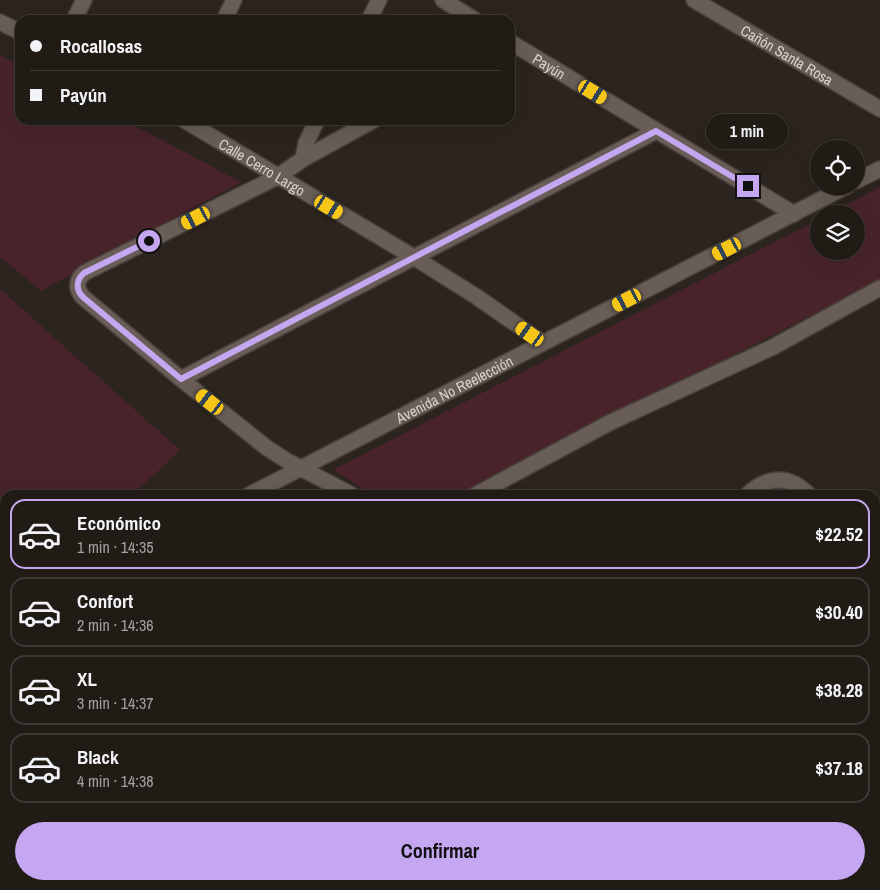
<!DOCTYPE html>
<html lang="es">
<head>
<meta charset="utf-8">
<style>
  :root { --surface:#211b16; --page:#29241f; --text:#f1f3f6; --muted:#a2a1a1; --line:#3e3935; --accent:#c5a6f0 }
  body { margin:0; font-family:"Archivo Narrow",sans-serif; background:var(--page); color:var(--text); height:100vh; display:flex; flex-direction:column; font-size:19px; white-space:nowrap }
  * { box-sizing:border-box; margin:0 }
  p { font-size:16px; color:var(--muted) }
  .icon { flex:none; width:28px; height:28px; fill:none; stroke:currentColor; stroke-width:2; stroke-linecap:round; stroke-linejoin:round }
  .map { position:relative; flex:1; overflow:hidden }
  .panel { position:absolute; left:0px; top:490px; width:880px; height:400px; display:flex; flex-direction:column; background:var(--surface); border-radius:15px 15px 0 0; box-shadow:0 5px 20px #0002,0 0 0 1px var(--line) }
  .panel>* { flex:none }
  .hud { position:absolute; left:15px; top:15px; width:500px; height:110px; border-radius:15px; box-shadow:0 5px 20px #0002,0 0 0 1px var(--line); display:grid; align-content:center; height:110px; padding:0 15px; background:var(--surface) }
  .tools { position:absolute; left:810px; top:140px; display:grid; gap:10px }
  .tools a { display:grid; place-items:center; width:55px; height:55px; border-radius:50%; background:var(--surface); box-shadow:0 5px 20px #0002,0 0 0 1px var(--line); font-size:25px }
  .end { position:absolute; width:22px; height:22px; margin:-11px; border:6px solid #c5a6f0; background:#111; box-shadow:0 0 0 2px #111 }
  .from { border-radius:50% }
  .bubble { position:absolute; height:35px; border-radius:18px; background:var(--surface); box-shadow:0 5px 20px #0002,0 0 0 1px var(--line); font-size:16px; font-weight:800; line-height:35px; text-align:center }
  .car { position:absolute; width:15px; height:30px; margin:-15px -8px; border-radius:6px; box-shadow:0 0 4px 1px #0007; background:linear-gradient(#f5c518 24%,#345 0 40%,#f5c518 0 76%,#345 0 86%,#f5c518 0) }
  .hud b { display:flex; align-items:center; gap:18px; height:48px; font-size:19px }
  .hud b+b { border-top:1px solid var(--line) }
  .hud i { width:12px; height:12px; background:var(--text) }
  ul { padding:9px 0 0; list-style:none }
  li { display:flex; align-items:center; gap:15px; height:70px; margin:0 10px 8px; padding:0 5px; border:2px solid var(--line); border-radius:15px }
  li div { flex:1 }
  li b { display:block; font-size:19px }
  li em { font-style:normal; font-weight:800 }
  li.active { border-color:var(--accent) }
  li>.icon { width:45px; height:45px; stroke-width:1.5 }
  .action { display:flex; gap:10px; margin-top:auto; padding:10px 15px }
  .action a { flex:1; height:58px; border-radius:30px; background:var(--accent); color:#111; font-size:20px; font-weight:800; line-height:58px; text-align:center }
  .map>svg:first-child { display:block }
</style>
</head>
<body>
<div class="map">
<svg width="880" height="890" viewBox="0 0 880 890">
  <rect width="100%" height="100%" fill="#2c241e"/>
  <path fill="#48242a" d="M 0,55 L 20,65 L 20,120 L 124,120 L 241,182 L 41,291 L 0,257 Z
    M 880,187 L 880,280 L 461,495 L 373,495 L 333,470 L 819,219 L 819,251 L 856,251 L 856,214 L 828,214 Z
    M 0,289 L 180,450 L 133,495 L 5,495 L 5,536 L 0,531 Z
    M 5,641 L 5,727 L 0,729 L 0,644 Z"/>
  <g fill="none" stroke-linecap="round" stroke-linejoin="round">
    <defs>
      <g id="minor">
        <path d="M 443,0 L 475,20"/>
        <path id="s1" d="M 694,0 L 880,109"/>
        <path d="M 74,20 L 84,0"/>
        <path d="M 224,20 L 234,0"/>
        <path d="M 369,20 L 379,0"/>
        <path d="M 0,22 L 20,32"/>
        <path id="s2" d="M 510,42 L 794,214"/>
        <path id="s3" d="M 184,120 L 415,258 L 477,297 L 543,343"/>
        <path d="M 303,159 L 306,143 L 317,120"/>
        <path d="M 856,181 L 880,169"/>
        <path d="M 181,379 L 656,131"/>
        <path id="s4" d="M 249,495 L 847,186"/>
        <path d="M 352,495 L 289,462 L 267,448 L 181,379 L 84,298 C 76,291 75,281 84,273 L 277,177 L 303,159 L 374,120"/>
        <path d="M 475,495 L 611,422 L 773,347 L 880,288"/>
        <path d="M 747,495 C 767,476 789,474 809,495"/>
        <path d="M 0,592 L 5,598"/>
        <path d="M 0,625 L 5,623"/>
        <path d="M 875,634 L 880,645"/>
        <path d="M 0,752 L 5,760"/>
        <path d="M 77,885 L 79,890"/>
        <path d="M 417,885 L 417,890"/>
        <path d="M 481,885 L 483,890"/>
        <path d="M 573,885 L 577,890"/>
        <path d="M 622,890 L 633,885"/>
      </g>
    </defs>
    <use href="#minor" stroke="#48403b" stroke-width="18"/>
    <use href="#minor" stroke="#685d57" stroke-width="15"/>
  </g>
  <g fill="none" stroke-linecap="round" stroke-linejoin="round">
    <path stroke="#c5a6f0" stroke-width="6" d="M 149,241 L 84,273 C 75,281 76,291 84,298 L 181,379 L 656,131 L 748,186"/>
  </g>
  <g text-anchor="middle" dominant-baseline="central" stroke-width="4" stroke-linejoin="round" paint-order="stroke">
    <g font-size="15" fill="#d8d2ce" stroke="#120e0b">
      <text stroke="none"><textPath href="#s1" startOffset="108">Cañón Santa Rosa</textPath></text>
      <text stroke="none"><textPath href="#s2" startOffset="46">Payún</textPath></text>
      <text stroke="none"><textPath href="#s3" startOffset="91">Calle Cerro Largo</textPath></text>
      <text stroke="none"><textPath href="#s4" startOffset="231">Avenida No Reelección</textPath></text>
    </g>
  </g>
</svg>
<div class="tools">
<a><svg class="icon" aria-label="locate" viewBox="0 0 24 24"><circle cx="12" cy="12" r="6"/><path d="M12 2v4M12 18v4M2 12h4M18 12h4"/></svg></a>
<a><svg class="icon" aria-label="layers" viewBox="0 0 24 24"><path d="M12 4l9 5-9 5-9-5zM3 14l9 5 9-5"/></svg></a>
</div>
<i class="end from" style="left:149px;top:241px"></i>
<i class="end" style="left:748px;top:186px"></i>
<div class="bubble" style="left:706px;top:114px;width:82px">1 min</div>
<i class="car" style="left:593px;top:92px;rotate:121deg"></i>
<i class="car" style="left:329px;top:207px;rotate:121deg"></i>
<i class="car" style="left:196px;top:218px;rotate:243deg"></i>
<i class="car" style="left:727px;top:249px;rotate:243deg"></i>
<i class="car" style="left:627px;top:300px;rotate:243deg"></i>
<i class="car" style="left:530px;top:334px;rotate:305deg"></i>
<i class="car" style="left:210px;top:402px;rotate:308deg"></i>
<div class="hud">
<b><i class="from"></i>Rocallosas</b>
<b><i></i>Payún</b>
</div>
<section class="panel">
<ul>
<li class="active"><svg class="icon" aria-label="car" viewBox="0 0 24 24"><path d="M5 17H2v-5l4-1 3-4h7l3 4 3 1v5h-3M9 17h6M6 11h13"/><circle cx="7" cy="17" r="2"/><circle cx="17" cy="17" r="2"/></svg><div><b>Económico</b><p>1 min · 14:35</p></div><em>$22.52</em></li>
<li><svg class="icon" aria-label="car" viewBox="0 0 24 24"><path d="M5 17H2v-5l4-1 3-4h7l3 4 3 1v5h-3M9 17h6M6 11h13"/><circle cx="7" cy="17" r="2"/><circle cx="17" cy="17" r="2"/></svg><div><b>Confort</b><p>2 min · 14:36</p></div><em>$30.40</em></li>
<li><svg class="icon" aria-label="car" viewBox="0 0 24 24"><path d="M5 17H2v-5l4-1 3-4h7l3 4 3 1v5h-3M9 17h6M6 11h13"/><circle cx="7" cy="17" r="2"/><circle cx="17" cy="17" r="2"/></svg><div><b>XL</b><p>3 min · 14:37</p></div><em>$38.28</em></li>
<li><svg class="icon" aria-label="car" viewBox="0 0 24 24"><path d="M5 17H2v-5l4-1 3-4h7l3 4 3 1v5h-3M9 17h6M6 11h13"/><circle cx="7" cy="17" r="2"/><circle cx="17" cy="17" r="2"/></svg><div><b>Black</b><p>4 min · 14:38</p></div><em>$37.18</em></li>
</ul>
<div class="action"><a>Confirmar</a></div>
</section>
</div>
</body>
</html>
